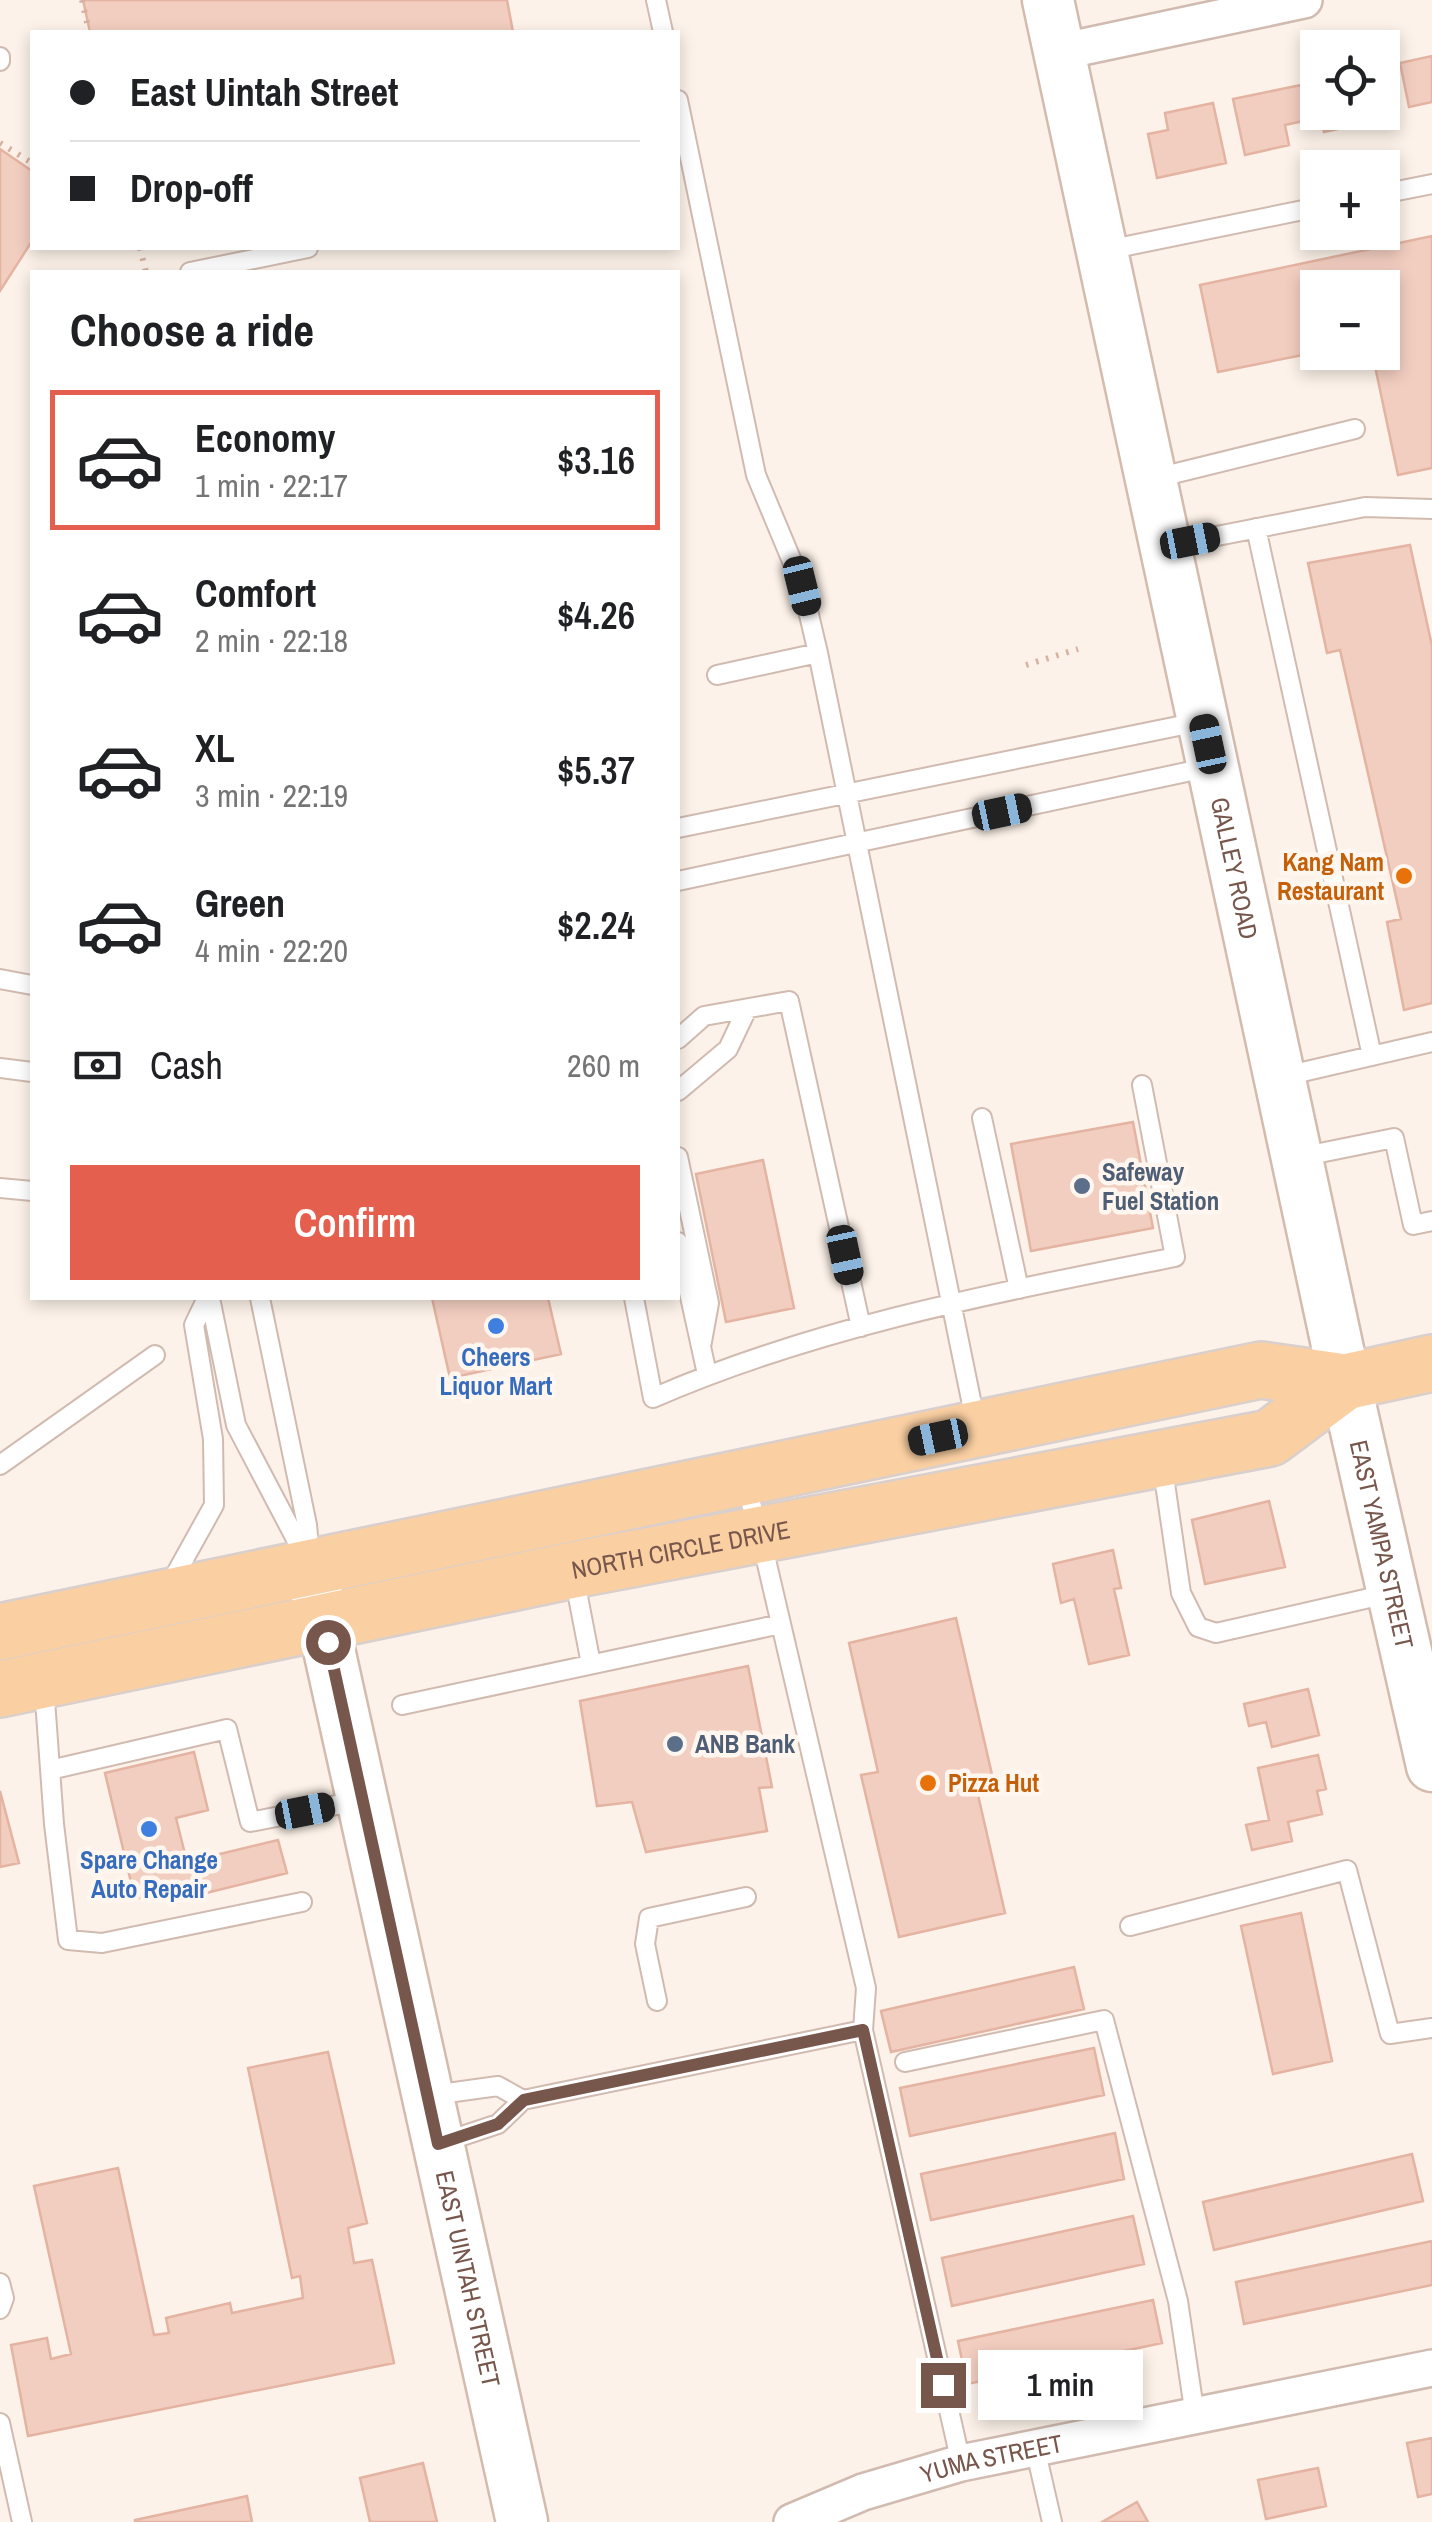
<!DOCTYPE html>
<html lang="en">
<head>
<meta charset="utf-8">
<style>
  :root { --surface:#fff; --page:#f6f6f6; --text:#202124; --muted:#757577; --line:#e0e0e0; --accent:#e55f4f }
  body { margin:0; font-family:"Archivo Narrow",sans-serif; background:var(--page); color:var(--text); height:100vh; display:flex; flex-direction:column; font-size:38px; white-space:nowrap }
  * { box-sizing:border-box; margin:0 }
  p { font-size:32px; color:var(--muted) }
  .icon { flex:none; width:55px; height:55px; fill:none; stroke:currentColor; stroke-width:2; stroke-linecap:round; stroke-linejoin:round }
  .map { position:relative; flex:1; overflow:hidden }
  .details { position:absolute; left:30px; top:270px; width:650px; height:1030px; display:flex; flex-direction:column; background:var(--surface); border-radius:0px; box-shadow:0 5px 15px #0003 }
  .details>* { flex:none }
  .top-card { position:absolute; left:30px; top:30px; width:650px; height:220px; border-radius:0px; box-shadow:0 5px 15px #0003; display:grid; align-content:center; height:220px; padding:0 40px; background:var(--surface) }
  .buttons { position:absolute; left:1300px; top:30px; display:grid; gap:20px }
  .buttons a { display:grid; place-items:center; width:100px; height:100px; border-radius:0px; background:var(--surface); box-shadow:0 5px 15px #0003; font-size:50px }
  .end { position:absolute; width:45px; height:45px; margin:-22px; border:12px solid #77564c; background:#fff; box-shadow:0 0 0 5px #fff }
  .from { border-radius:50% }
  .bubble { position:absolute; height:70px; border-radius:0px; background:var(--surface); box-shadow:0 5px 15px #0003; font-size:32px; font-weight:600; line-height:70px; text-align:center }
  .car { position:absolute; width:30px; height:60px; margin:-30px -15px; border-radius:12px; box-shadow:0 0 8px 2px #0007; background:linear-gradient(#222 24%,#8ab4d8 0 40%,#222 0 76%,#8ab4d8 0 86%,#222 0) }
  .top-card b { display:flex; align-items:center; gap:35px; height:95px; font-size:38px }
  .top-card b+b { border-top:2px solid var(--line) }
  .top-card i { width:25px; height:25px; background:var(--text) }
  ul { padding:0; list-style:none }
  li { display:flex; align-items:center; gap:30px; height:140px; margin:0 20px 15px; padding:0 20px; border:5px solid transparent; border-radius:0px }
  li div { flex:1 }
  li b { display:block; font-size:38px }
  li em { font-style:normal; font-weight:600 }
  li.selected { border-color:var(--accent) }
  li>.icon { width:90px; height:90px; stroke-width:1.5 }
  h2 { padding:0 40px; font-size:45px; line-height:120px }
  .pay { display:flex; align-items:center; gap:25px; height:110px; padding:0 40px; font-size:38px }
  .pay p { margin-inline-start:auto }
  .cta { display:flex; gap:20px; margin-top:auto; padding:20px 40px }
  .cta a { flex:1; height:115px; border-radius:0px; background:var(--accent); color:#fff; font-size:40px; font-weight:600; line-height:115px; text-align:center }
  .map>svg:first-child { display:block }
</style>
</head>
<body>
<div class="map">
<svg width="1432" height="2522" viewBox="0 0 1432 2522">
  <rect width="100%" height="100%" fill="#fcf2e9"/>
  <path fill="#f2cec0" stroke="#e4b3a1" stroke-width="2.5" d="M 83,0 L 507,0 L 513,32 L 90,32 Z
    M 1432,56 L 1432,102 L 1409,107 L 1400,63 Z
    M 1301,85 L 1308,120 L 1285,125 L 1289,145 L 1245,155 L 1233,99 Z
    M 1382,89 L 1389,118 L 1324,132 L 1320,112 L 1382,112 Z
    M 1213,103 L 1226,163 L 1157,178 L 1148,134 L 1168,130 L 1165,113 Z
    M 0,149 L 32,171 L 32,241 L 0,291 Z
    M 1432,236 L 1432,468 L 1398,475 L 1372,352 L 1382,352 L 1382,288 L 1318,288 L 1318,352 L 1218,372 L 1200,285 Z
    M 1410,545 L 1432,646 L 1432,1003 L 1404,1010 L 1387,922 L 1401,919 L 1340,650 L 1327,653 L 1308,563 Z
    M 1133,1122 L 1153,1228 L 1031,1251 L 1011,1144 Z
    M 763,1160 L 794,1308 L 726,1322 L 696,1174 Z
    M 432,1298 L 548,1298 L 561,1354 L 450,1378 Z
    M 1269,1501 L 1285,1567 L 1205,1584 L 1192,1520 Z
    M 1113,1550 L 1121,1588 L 1114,1589 L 1129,1655 L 1089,1664 L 1074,1599 L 1061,1603 L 1053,1564 Z
    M 956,1618 L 996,1792 L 978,1795 L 1005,1913 L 899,1937 L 861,1775 L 878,1772 L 849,1643 Z
    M 748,1666 L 772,1787 L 759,1788 L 767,1831 L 646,1852 L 632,1802 L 597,1806 L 580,1701 Z
    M 1308,1689 L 1319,1735 L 1272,1747 L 1266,1722 L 1249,1726 L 1244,1704 Z
    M 194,1752 L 208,1810 L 176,1818 L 187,1862 L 278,1840 L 287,1873 L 198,1895 L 195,1884 L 135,1899 L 105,1773 Z
    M 1318,1755 L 1326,1789 L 1317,1791 L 1322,1814 L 1288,1822 L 1292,1841 L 1252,1850 L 1246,1825 L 1269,1820 L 1258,1768 Z
    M 0,1791 L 19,1863 L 0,1867 Z
    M 1301,1913 L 1332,2061 L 1273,2074 L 1241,1926 Z
    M 1074,1967 L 1084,2009 L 891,2052 L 881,2011 Z
    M 1094,2048 L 1104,2095 L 910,2136 L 900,2088 Z
    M 328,2052 L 367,2223 L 348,2228 L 354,2263 L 372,2260 L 394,2363 L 28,2436 L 11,2345 L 47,2338 L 51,2359 L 71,2354 L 34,2186 L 118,2168 L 154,2335 L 169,2333 L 166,2318 L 230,2303 L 232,2313 L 303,2298 L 300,2276 L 292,2278 L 248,2068 Z
    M 1115,2133 L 1124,2179 L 931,2220 L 921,2174 Z
    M 1412,2154 L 1423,2201 L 1214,2250 L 1203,2202 Z
    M 1133,2216 L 1144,2264 L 952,2306 L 942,2258 Z
    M 1432,2241 L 1432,2285 L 1244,2324 L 1236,2282 Z
    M 1153,2300 L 1162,2343 L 967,2384 L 958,2341 Z
    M 1432,2438 L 1432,2494 L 1418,2497 L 1407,2443 Z
    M 423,2463 L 437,2522 L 370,2522 L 360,2478 Z
    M 1318,2468 L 1326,2506 L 1266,2519 L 1258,2480 Z
    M 247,2496 L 252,2522 L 135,2522 L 135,2520 Z
    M 1137,2502 L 1148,2522 L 1102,2522 Z"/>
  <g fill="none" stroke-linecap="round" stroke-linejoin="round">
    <defs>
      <path id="lane" d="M 656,0 L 663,32
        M 0,57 L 0,61
        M 678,100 L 756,475 L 802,585 L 818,653 L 976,1424
        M 1382,194 L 1432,184
        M 1102,251 L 1318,207
        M 190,272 L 308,248
        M 1152,479 L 1355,429
        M 1256,528 L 1372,1056
        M 1166,546 L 1365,507 L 1432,509
        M 717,675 L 818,653
        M 678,828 L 1198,722
        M 678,881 L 1210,767
        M 0,979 L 32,985
        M 678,1039 L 704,1016 L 789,1001 L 861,1327
        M 0,1068 L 32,1072
        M 1285,1076 L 1432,1042
        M 678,1091 L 728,1049 L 747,1009
        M 982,1118 L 1019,1289
        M 678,1157 L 709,1303 L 701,1347
        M 1300,1157 L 1394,1138 L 1413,1225 L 1432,1221
        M 0,1188 L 32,1191
        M 678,1242 L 707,1374
        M 210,1298 L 236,1425 L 308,1562
        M 260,1298 L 307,1525 L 310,1557
        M 634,1298 L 653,1398 C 818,1326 1000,1292 1175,1257 L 1142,1085
        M 1162,1463 L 1181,1593 L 1198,1627 L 1216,1633 L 1387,1594
        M 0,1465 L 155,1355
        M 574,1576 L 591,1664
        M 169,1586 L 214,1505 L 213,1439 L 194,1325 L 207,1298
        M 44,1686 L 54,1824 L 68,1940 L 102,1943 L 302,1902
        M 402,1705 L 781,1624
        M 50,1770 L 227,1729 L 250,1822 L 357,1801
        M 1130,1926 L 1347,1870 L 1390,2034 L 1432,2028
        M 657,2001 L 645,1944 L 649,1918 L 746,1897
        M 863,2030 L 961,2463
        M 905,2062 L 1104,2020 L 1178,2301 L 1195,2416
        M 433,2095 L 498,2086 L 523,2100
        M 441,2143 L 498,2124 L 523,2100 L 863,2030 L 866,1988 L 760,1534 L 745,1483
        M 0,2283 L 4,2298 L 0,2309
        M 0,2423 L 22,2522
        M 1035,2448 L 1052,2522"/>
      <g id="street">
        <path d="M 1059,52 L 1304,0"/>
        <path id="s1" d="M 792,2522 L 863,2492 L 961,2463 L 1432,2368"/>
      </g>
      <g id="secondary">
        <path id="s2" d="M 1048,0 L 1345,1382 L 1432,1766"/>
        <path id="s3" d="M 311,1568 L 522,2522"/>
      </g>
      <g id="primary">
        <path d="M 0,1632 L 1261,1370 L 1345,1382 L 1432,1363"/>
        <path id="s4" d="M 0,1689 L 573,1570 L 1270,1438 L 1345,1382"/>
      </g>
    </defs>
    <use href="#lane" stroke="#d1bbb0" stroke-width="22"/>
    <use href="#street" stroke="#d1bbb0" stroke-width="40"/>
    <use href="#secondary" stroke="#d4bbae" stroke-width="55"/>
    <use href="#primary" stroke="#d9d0cd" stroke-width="60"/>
    <path stroke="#d7b1a3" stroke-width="6" stroke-dasharray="2.5 8" stroke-linecap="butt" d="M 82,0 L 89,32
      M 0,143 L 32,163
      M 140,248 L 146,272
      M 1026,665 L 1078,649"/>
    <use href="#lane" stroke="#fff" stroke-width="18"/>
    <use href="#street" stroke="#fff" stroke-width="35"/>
    <use href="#secondary" stroke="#fff" stroke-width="50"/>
    <use href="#primary" stroke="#facfa2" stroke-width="55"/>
  </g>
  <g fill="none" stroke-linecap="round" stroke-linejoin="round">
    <path stroke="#77564c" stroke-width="12" d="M 328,1642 L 438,2144 L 498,2124 L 524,2100 L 863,2030 L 943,2385"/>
  </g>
  <g fill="#e8710a" stroke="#fff7ef" stroke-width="4">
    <circle cx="1404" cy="876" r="10"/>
    <circle cx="928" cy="1783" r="10"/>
  </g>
  <g fill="#5c6f8a" stroke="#fff7ef" stroke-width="4">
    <circle cx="1082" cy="1186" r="10"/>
    <circle cx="675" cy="1744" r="10"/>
  </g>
  <g fill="#3f7fe0" stroke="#fff7ef" stroke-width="4">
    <circle cx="496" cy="1326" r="10"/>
    <circle cx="149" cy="1829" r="10"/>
  </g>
  <g text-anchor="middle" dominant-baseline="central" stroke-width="9" stroke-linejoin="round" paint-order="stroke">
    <g font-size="25" font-weight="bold" fill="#c56008" stroke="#fff7ef" text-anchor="end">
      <text x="1384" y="862">Kang Nam<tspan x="1384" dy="29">Restaurant</tspan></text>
      <text x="948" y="1783" text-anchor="start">Pizza Hut</text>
    </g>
    <g font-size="25" fill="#77564c" stroke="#fff7ef">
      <text stroke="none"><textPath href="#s2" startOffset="888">GALLEY ROAD</textPath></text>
      <text stroke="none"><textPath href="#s2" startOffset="1580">EAST YAMPA STREET</textPath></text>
      <text stroke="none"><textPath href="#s4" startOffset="695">NORTH CIRCLE DRIVE</textPath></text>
      <text stroke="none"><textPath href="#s3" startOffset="728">EAST UINTAH STREET</textPath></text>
      <text stroke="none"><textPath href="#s1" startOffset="210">YUMA STREET</textPath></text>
    </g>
    <g font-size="25" font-weight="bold" fill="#4e5e75" stroke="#fff7ef" text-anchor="start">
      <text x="1102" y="1172">Safeway<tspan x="1102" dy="29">Fuel Station</tspan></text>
      <text x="695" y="1744">ANB Bank</text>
    </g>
    <g font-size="25" font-weight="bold" fill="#366cbe" stroke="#fff7ef">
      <text x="496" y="1357">Cheers<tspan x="496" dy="29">Liquor Mart</tspan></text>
      <text x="149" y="1860">Spare Change<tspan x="149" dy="29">Auto Repair</tspan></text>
    </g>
  </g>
</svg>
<div class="buttons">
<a><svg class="icon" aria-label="locate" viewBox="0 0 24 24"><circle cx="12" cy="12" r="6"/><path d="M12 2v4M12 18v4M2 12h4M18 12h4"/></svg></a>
<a>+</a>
<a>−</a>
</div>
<i class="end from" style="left:328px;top:1642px"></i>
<i class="end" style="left:943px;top:2385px"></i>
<div class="bubble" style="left:978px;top:2350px;width:165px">1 min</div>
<i class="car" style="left:1190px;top:541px;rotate:79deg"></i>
<i class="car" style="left:802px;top:586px;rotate:166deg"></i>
<i class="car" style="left:1208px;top:744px;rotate:348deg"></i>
<i class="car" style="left:1002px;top:812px;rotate:78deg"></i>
<i class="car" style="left:845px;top:1255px;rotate:168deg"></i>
<i class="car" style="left:938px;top:1437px;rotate:258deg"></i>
<i class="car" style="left:305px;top:1811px;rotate:79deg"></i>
<div class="top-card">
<b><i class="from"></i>East Uintah Street</b>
<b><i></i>Drop-off</b>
</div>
<section class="details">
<h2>Choose a ride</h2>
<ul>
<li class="selected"><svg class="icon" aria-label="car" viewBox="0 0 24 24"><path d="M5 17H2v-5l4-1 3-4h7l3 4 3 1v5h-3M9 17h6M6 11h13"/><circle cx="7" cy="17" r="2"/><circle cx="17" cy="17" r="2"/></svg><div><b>Economy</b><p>1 min · 22:17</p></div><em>$3.16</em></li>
<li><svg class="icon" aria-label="car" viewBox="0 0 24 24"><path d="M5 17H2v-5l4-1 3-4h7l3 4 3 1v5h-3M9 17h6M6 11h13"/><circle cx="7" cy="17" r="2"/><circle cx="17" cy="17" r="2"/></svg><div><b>Comfort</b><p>2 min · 22:18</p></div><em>$4.26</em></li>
<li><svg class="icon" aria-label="car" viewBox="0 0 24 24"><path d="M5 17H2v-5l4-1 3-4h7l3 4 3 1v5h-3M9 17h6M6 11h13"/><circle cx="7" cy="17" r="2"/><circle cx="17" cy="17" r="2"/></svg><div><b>XL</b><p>3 min · 22:19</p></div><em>$5.37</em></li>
<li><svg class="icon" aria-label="car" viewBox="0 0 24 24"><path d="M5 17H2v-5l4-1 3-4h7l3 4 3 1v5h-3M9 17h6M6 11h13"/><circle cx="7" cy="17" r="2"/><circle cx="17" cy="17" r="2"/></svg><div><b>Green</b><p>4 min · 22:20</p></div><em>$2.24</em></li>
</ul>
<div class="pay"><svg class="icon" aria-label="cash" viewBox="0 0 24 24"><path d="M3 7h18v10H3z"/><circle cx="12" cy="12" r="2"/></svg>Cash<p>260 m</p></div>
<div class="cta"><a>Confirm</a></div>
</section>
</div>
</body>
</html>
